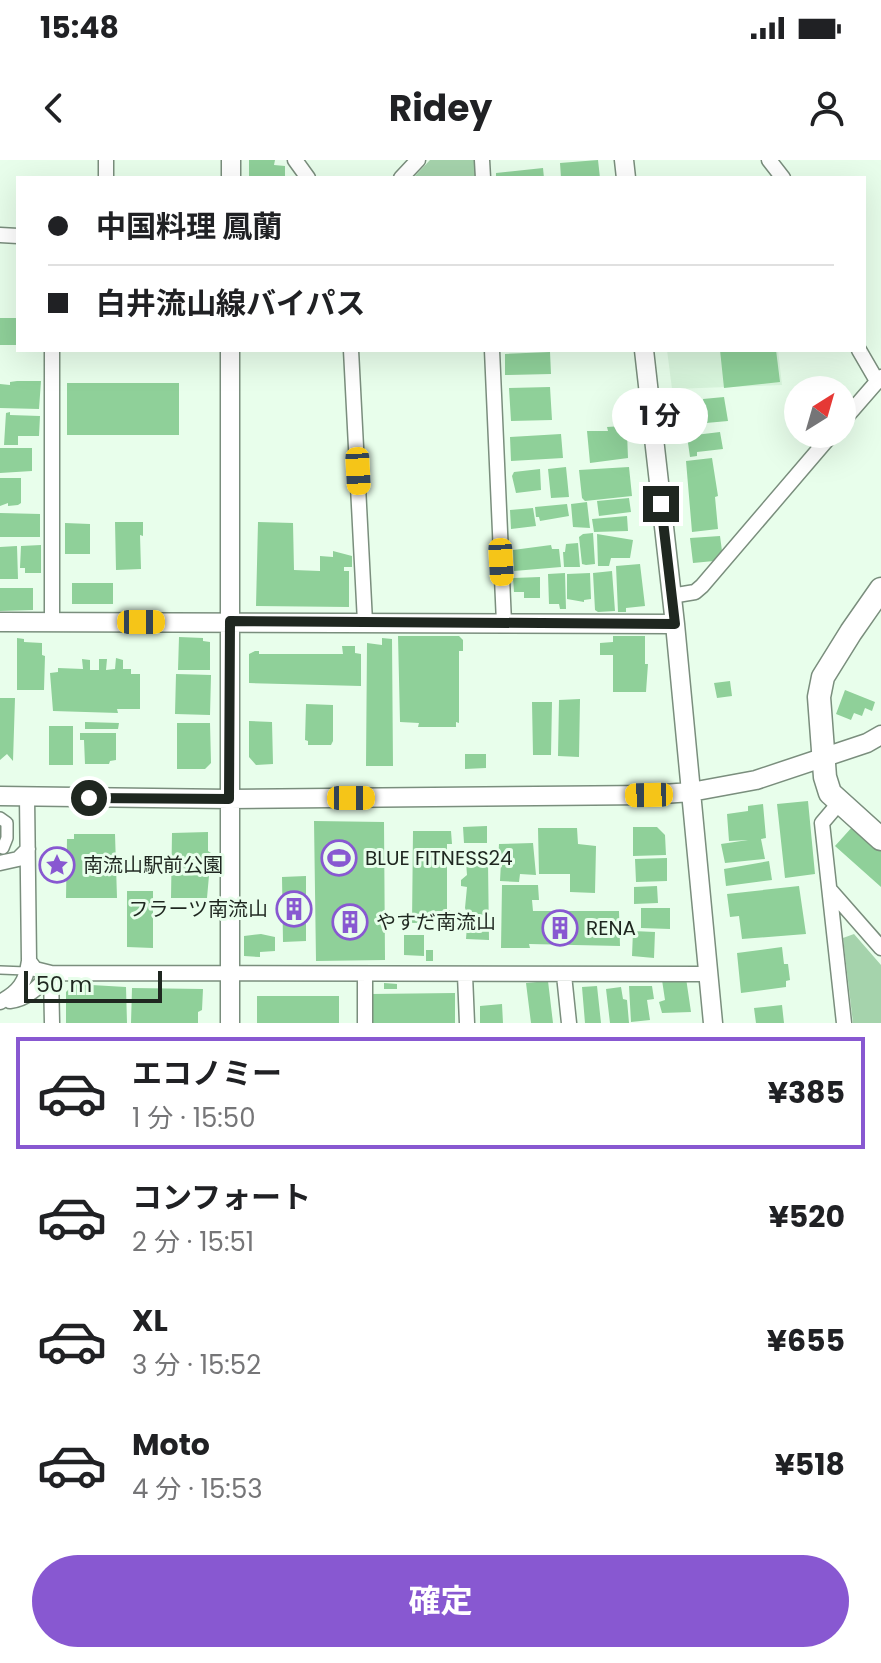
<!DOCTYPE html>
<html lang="ja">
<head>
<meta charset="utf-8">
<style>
  :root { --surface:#fff; --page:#f2f2f2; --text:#202124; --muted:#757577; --line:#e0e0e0; --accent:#8858d1 }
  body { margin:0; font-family:Poppins,"Noto Sans JP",sans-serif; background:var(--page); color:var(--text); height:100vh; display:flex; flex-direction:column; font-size:30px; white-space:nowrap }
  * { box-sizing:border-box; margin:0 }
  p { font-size:26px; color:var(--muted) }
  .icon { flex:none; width:44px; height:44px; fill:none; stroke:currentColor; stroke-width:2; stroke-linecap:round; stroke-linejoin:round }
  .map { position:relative; height:863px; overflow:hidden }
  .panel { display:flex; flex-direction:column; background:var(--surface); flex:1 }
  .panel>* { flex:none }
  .top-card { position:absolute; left:16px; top:16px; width:850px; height:176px; border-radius:0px; box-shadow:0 8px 32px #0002; display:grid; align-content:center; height:176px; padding:0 32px; background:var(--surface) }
  .needle { width:52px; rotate:37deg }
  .controls { position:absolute; left:784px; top:216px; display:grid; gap:16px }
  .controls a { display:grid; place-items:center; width:72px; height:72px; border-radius:50%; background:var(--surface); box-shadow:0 8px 32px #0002; font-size:40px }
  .scale { position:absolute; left:24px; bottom:20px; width:138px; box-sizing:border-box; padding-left:8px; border:4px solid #1f2720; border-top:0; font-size:22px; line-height:28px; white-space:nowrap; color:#1f2720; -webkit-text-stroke:6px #e8feeb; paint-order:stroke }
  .end { position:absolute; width:36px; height:36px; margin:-18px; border:10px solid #1f2720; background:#fff; box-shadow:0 0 0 4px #fff }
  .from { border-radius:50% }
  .bubble { position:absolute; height:56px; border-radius:28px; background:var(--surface); box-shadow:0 8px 32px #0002; font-size:26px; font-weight:700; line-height:56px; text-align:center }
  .car { position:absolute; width:24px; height:48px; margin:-24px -12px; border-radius:10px; box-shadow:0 0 6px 2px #0007; background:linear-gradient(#f5c518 24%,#345 0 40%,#f5c518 0 76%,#345 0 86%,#f5c518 0) }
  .top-card b { display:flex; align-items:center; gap:28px; height:76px; font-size:30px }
  .top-card b+b { border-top:2px solid var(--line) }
  .top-card i { width:20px; height:20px; background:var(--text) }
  ul { padding:14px 0 0; list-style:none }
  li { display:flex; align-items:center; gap:24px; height:112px; margin:0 16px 12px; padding:0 16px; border:4px solid transparent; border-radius:0px }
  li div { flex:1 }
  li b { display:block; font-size:30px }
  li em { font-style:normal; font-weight:700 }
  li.active { border-color:var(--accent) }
  li>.icon { width:72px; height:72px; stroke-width:1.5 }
  .primary-button { display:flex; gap:16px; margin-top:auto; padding:16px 32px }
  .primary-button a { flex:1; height:92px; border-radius:48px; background:var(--accent); color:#fff; font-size:32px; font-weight:700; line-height:92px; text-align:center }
  .status { display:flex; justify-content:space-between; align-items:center; height:56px; padding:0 40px; background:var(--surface); direction:ltr }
  .status svg { height:22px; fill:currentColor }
  header { display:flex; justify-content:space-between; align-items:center; height:104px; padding:0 32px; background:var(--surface); font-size:36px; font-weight:700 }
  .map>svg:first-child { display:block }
</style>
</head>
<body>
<div class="status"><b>15:48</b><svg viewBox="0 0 49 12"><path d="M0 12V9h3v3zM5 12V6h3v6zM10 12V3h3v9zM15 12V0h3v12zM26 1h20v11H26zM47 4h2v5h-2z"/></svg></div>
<header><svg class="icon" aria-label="back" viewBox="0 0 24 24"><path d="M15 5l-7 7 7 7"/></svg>Ridey<svg class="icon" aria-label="person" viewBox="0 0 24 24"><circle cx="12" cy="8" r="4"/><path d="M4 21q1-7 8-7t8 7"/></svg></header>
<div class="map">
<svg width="881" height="863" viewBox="0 0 881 863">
  <rect width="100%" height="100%" fill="#e8feeb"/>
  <path fill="#d8f5dc" d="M 667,190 L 778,190 L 782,225 L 672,229 Z"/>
  <path fill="#a5d3ac" d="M 430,0 L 475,0 L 476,18 L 413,18 Z
    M 854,774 L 881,805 L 881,863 L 853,863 L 843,778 Z"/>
  <path fill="#8fd099" d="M 249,0 L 275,0 L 274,5 L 285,6 L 285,18 L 249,18 Z
    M 598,0 L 600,18 L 561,18 L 560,3 Z
    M 543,8 L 544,18 L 496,18 L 496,13 Z
    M 0,158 L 18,158 L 18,185 L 0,185 Z
    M 720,190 L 776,190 L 780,222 L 724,228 Z
    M 550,192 L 551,214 L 505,215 L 505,194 Z
    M 17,221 L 41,221 L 39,249 L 0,248 L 0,224 L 10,225 L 10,222 Z
    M 67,223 L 179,223 L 179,275 L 67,275 Z
    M 550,227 L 552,260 L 511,261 L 509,228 Z
    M 724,237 L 728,261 L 706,263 L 703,239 Z
    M 701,239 L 703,261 L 678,264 L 675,243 Z
    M 10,252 L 10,255 L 40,256 L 39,276 L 18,276 L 18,285 L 4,285 L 6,253 Z
    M 623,266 L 624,273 L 627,273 L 628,298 L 590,303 L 587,271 L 608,271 L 607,267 Z
    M 720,272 L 723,289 L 697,292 L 697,296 L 690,297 L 687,276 Z
    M 561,274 L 563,298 L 511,301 L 510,277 Z
    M 0,288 L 32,288 L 32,311 L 0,313 Z
    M 712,298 L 718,336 L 715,337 L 718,369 L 692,372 L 686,301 Z
    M 566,307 L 569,337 L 551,338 L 548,309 Z
    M 629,307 L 632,336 L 585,341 L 582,338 L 579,310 Z
    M 540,309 L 541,330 L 516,333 L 512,316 L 514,312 Z
    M 0,318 L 21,318 L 21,343 L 18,345 L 8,346 L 8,343 L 0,346 Z
    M 629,338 L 631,352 L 599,356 L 597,341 Z
    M 587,342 L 590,368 L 573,367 L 571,344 Z
    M 567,344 L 569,356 L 540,361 L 539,357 L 536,357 L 535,347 Z
    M 533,348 L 536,366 L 511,369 L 510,350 Z
    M 0,353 L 40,354 L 40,377 L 0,377 Z
    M 627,356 L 628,371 L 594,372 L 592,359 Z
    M 115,362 L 143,362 L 143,376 L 140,375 L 141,409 L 116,410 Z
    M 258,362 L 293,363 L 294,410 L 320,411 L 320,396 L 333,397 L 333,391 L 352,396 L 352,407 L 344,407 L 344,411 L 349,411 L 349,447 L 256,446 Z
    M 65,363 L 90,364 L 90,394 L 65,394 Z
    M 593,373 L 595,404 L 586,405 L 582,404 L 579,377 L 583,374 Z
    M 597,374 L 633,380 L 630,398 L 611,398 L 609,406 L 598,406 Z
    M 720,376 L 722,391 L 714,401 L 693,403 L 690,378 Z
    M 578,383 L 580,407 L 564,407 L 563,392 L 565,392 L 566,384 Z
    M 41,385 L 41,413 L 25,413 L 25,408 L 20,408 L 21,386 Z
    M 551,385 L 552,389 L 559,389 L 561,407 L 514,411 L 513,390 Z
    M 17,386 L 18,419 L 0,419 L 0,387 Z
    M 640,404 L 645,446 L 626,448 L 626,452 L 618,452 L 616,406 Z
    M 612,411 L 615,451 L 598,452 L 595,450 L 593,413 Z
    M 565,413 L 566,449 L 560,449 L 559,444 L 549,444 L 548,414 Z
    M 590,413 L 591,439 L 584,440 L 584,442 L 567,439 L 567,414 Z
    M 540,417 L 540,438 L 524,438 L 524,432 L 514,432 L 513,418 Z
    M 72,423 L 113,423 L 113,444 L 72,444 Z
    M 0,428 L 33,428 L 33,450 L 0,451 Z
    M 398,476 L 459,476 L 463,480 L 463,491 L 459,491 L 459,563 L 456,562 L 456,567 L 418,567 L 419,563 L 400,562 Z
    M 613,476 L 645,476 L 645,504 L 648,504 L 646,532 L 613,532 L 613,495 L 600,495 L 600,483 L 613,482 Z
    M 179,477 L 203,478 L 203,481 L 210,482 L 210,510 L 178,510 Z
    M 17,478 L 24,479 L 24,482 L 42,483 L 42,495 L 45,496 L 44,530 L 17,530 Z
    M 382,478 L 392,479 L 393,606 L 366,606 L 367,483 L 382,485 Z
    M 342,486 L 355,486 L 355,493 L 361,494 L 361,526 L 249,523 L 249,494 L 255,491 L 259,491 L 259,494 L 343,494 Z
    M 116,498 L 123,500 L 123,509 L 131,509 L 131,514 L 140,514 L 140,549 L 117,549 L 118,553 L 53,551 L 50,513 L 58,512 L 58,508 L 83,509 L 82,499 L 90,500 L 90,510 L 99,510 L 99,499 L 107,499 L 106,510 L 115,509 Z
    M 176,514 L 211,515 L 210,555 L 175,554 Z
    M 730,521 L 732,536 L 717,538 L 714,523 Z
    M 845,530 L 875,542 L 872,551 L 865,548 L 862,556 L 854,553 L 851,560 L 836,554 Z
    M 0,538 L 15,538 L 13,601 L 7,594 L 0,600 Z
    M 580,539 L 579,597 L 558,596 L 559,540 Z
    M 532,542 L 552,542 L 551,595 L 533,595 Z
    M 306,544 L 333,545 L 333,581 L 331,585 L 308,585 L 308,581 L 305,580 Z
    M 249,561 L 272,562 L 273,604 L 256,605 L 249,597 Z
    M 85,562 L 119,563 L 118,569 L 85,569 Z
    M 177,563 L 210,563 L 211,603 L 205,609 L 177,609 Z
    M 49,566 L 73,566 L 73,605 L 49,605 Z
    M 80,573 L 116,573 L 116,600 L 110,601 L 109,604 L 85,604 L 84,580 L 80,580 Z
    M 465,594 L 486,594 L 486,608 L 465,609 Z
    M 808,641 L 815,714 L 785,718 L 777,644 Z
    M 763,644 L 766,678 L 761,679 L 765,699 L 725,703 L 721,684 L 748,680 L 729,681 L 727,654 L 748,651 L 748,646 Z
    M 314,661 L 384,662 L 385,800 L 316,801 Z
    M 487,666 L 487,683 L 464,683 L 463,667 Z
    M 853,666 L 881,691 L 881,727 L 835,686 Z
    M 633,667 L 657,667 L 665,675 L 666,695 L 633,696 Z
    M 538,668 L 577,668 L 578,684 L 596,686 L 595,733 L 570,732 L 570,714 L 539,714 Z
    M 413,671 L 451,671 L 452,684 L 447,684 L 447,750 L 450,750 L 450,762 L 412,763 Z
    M 208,672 L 208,691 L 211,693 L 207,738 L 171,738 L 172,673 Z
    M 74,674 L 115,674 L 117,738 L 66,738 L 67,679 L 74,679 Z
    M 533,683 L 536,715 L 520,714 L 519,722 L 500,721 L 501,702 L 498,702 L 499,684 Z
    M 667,698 L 667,721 L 636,722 L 635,699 Z
    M 769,701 L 772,720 L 726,726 L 724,709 Z
    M 466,702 L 488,702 L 489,780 L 466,779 L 467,765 L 461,764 L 467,753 L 465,748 L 467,727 L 461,726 L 461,720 L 467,715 Z
    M 306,716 L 306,781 L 283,782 L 282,717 Z
    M 502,725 L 538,725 L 539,740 L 532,740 L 533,751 L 619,751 L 620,786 L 529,784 L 530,788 L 501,788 Z
    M 657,726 L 658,743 L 634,744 L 634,727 Z
    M 799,726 L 806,774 L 742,779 L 739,756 L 730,757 L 727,734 Z
    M 127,731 L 153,731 L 153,788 L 127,787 Z
    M 641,748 L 670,748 L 670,769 L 641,768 Z
    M 633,771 L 655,772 L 654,798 L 632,796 Z
    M 261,774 L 275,777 L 275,791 L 260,792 L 260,797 L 244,796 L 244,776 Z
    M 404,775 L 424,775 L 424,796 L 404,795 Z
    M 782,787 L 784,804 L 788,804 L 790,820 L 786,821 L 786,827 L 741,833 L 737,793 Z
    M 426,790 L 433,790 L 433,801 L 426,801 Z
    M 686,818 L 691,852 L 662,853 L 659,842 L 665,840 L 662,820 Z
    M 548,821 L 553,863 L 531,863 L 526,823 Z
    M 384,823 L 397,824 L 397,829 L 384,829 Z
    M 74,824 L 126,827 L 127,863 L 66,863 L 66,832 Z
    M 597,826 L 601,863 L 585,863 L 582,827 Z
    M 629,826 L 652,826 L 654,839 L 647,840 L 650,860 L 631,862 Z
    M 621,827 L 623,839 L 627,840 L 629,863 L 610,863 L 606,829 Z
    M 132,828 L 203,829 L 202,850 L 198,852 L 198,863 L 131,863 Z
    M 455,833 L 455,863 L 371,863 L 370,834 Z
    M 257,836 L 339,836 L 339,863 L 257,863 Z
    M 502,844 L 503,863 L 480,863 L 480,846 Z
    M 782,845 L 784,863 L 756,863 L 754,848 Z"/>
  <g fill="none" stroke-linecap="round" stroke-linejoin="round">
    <defs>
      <path id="service" d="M 0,810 L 26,811"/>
      <path id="pedestrian" d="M 0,658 L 7,663 L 7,678 L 3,688 L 0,687"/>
      <path id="minor" d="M 295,0 L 308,18
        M 482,0 L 483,18
        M 769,0 L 783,18
        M 106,18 L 106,0
        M 401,18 L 418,0
        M 0,75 L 18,76
        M 351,190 L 365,462
        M 492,190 L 504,463
        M 859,190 L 877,221
        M 842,262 L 881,217
        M 671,436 L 695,432 L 702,426 L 832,274
        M 52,462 L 52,190
        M 839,643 L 822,663 L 844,863
        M 0,703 L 18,699 L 28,689
        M 831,731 L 881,788
        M 29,801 L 35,809 L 51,813 L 708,814
        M 51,813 L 52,863
        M 465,815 L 467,863
        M 564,815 L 569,863
        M 10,841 C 28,839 39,826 51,813
        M 0,842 C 19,832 26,822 29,801 L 27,637
        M 365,863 L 365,814"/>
      <path id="tertiary" d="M 624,0 L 626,18
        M 231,18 L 231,0
        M 644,190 L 675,464 L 713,863
        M 0,462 L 675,464
        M 0,636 L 229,639 L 649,635 L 691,632 L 756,620 L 867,583 L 881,575
        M 230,863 L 230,190"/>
      <path id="secondary" d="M 881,429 L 851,472 L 823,517 L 819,537 L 825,617 L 830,633 L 881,679"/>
    </defs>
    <use href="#service" stroke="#7a8e7d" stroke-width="10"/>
    <use href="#pedestrian" stroke="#7a8e7d" stroke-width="14"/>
    <use href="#minor" stroke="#7a8e7d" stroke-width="17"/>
    <use href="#tertiary" stroke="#7a8e7d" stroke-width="21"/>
    <use href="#secondary" stroke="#7a8e7d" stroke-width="25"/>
    <use href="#service" stroke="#fff" stroke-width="7"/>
    <use href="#pedestrian" stroke="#fff" stroke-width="11"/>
    <use href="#minor" stroke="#fff" stroke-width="14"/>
    <use href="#tertiary" stroke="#fff" stroke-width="18"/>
    <use href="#secondary" stroke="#fff" stroke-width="22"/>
  </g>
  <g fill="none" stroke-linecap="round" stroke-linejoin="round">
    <path stroke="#1f2720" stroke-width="10" d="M 89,638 L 229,639 L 230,461 L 675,464 L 661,344"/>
  </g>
  <defs>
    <symbol id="stadium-ring" viewBox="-11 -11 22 22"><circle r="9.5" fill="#e8feeb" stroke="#8858d1" stroke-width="1.5"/><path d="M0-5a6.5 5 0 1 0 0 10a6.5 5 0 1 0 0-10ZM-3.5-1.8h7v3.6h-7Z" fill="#8858d1"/></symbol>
    <symbol id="sight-ring" viewBox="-11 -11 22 22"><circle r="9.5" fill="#e8feeb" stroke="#8858d1" stroke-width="1.5"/><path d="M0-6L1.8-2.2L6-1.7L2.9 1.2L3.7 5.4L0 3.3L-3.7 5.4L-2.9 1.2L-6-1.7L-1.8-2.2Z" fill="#8858d1"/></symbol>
    <symbol id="building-ring" viewBox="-11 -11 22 22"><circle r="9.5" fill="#e8feeb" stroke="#8858d1" stroke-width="1.5"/><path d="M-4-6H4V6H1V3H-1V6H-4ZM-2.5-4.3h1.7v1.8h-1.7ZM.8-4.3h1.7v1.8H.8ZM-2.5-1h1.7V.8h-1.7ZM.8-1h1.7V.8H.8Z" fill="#8858d1"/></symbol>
  </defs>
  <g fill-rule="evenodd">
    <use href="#stadium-ring" x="319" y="678" width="40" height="40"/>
    <use href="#sight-ring" x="37" y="685" width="40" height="40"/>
    <use href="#building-ring" x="274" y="729" width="40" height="40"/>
    <use href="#building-ring" x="330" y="742" width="40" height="40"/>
    <use href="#building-ring" x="540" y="748" width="40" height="40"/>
  </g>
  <g text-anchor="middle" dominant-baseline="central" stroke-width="6" stroke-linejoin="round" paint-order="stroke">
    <g font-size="20" fill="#1f2720" stroke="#e8feeb" text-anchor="start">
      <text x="365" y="698">BLUE FITNESS24</text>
      <text x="83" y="705">南流山駅前公園</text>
      <text x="268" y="749" text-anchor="end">フラーツ南流山</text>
      <text x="376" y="762">やすだ南流山</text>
      <text x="586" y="768">RENA</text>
    </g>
  </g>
</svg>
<div class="controls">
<a><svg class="needle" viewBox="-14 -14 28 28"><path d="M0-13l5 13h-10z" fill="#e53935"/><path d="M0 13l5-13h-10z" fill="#757577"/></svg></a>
</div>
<div class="scale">50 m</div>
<i class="end from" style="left:89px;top:638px"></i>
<i class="end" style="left:661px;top:344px"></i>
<div class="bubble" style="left:612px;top:228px;width:96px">1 分</div>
<i class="car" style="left:358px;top:311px;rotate:177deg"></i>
<i class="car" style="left:501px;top:402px;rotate:177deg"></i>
<i class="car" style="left:141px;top:462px;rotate:90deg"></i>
<i class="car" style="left:649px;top:635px;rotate:269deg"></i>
<i class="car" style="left:351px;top:638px;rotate:90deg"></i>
<div class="top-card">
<b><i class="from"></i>中国料理 鳳蘭</b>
<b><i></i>白井流山線バイパス</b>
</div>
</div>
<section class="panel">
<ul>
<li class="active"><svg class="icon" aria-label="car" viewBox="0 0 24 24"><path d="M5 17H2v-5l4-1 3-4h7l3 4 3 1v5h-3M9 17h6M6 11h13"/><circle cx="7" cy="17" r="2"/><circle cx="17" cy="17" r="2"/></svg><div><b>エコノミー</b><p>1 分 · 15:50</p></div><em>¥385</em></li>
<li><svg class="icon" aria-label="car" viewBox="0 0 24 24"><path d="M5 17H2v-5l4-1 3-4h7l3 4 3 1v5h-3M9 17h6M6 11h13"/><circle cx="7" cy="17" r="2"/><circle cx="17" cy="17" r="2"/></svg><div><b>コンフォート</b><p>2 分 · 15:51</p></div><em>¥520</em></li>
<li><svg class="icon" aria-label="car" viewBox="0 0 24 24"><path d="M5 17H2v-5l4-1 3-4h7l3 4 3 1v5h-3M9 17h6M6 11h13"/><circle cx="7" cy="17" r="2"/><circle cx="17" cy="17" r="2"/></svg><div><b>XL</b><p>3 分 · 15:52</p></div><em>¥655</em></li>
<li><svg class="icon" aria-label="car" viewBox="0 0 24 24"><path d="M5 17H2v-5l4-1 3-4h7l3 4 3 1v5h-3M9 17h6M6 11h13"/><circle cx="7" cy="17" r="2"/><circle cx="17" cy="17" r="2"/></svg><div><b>Moto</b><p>4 分 · 15:53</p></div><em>¥518</em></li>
</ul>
<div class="primary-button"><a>確定</a></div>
</section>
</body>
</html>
